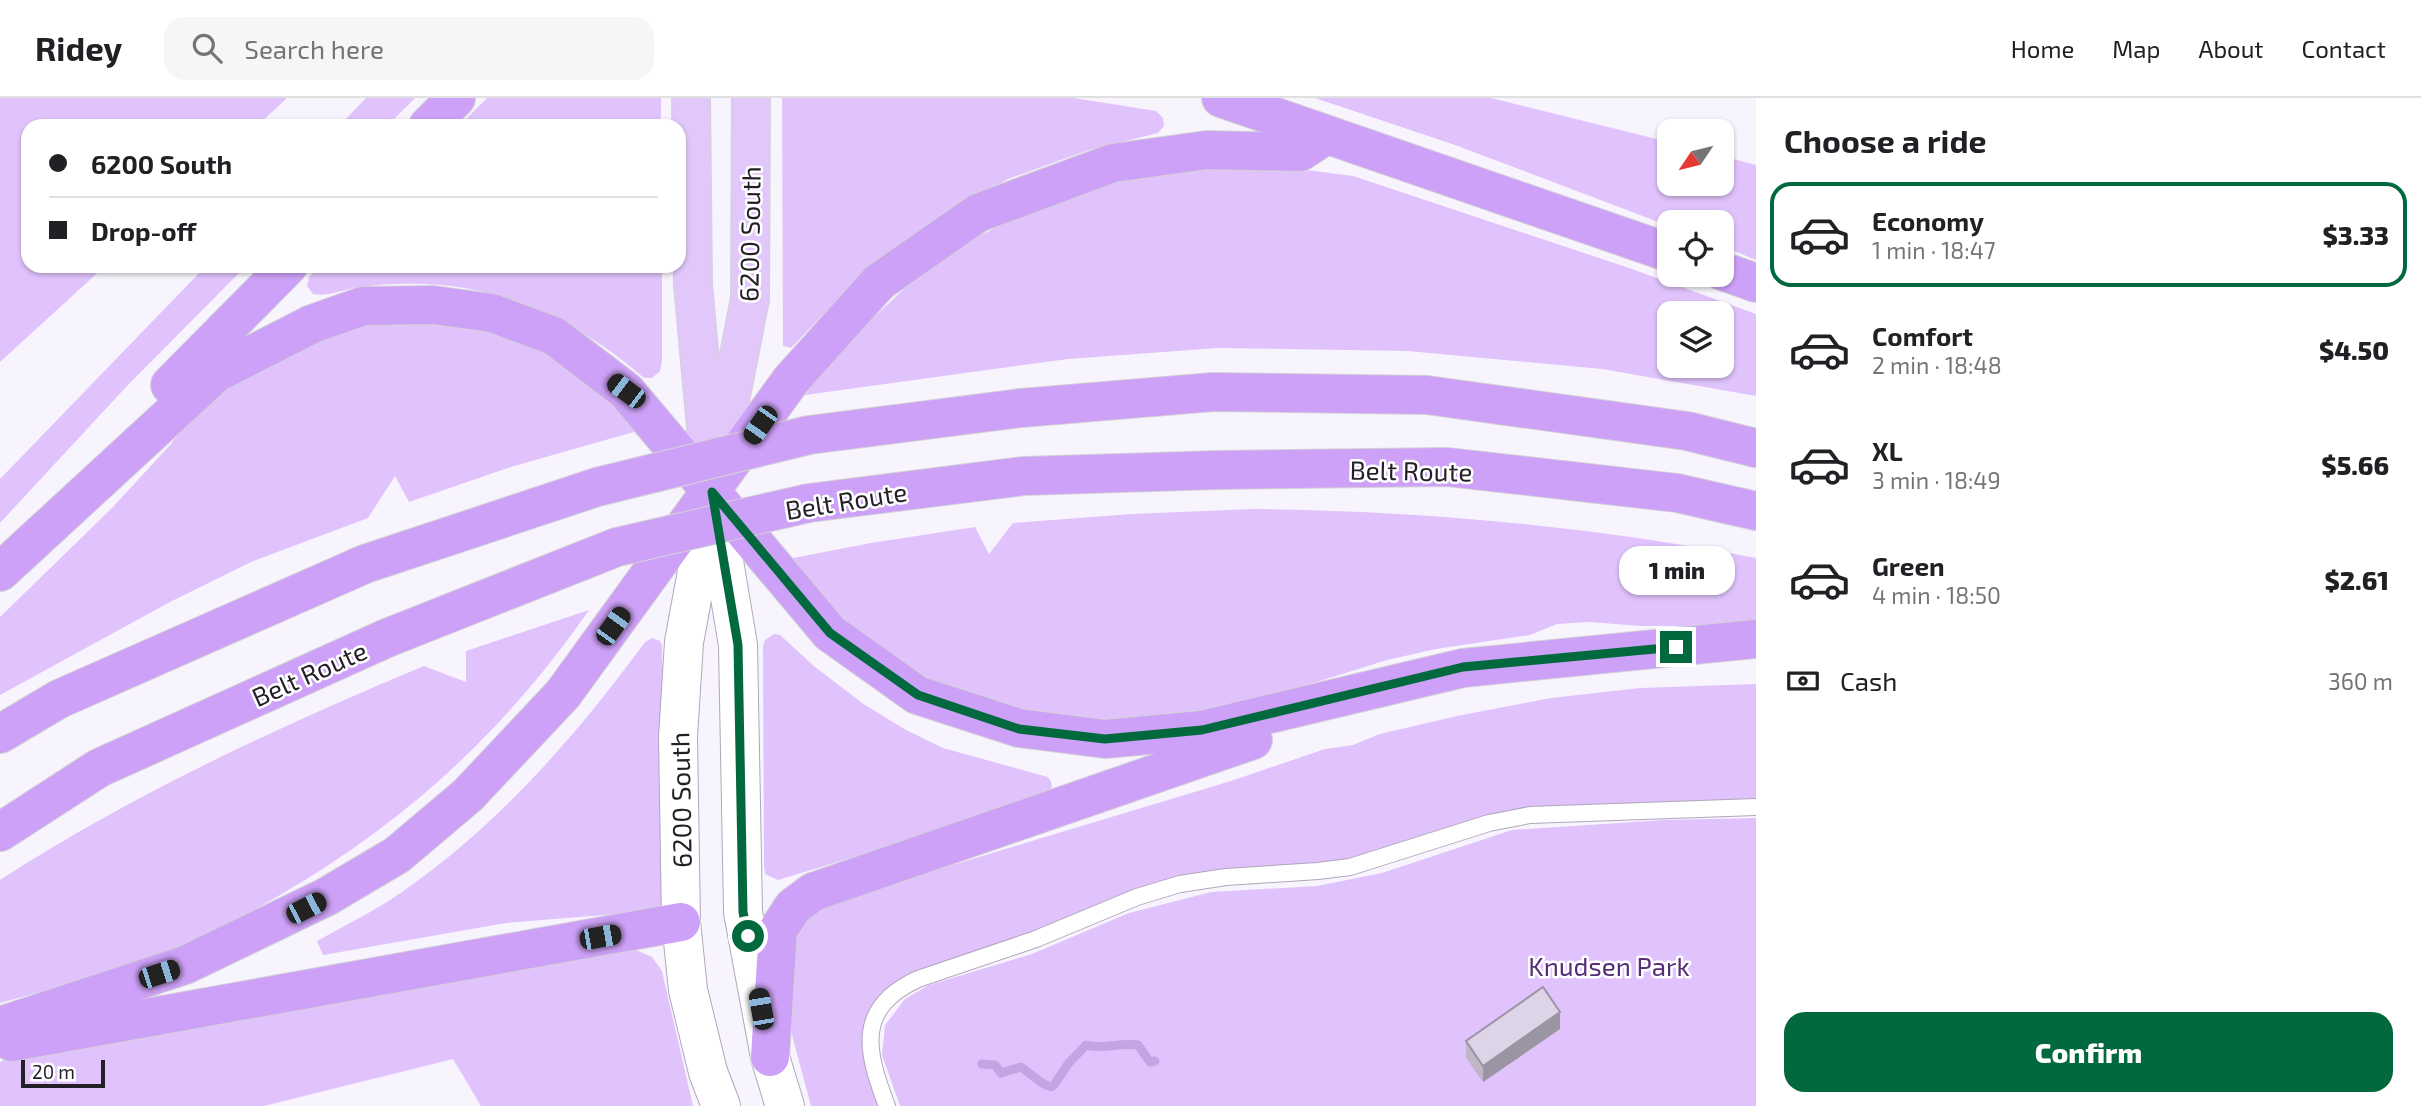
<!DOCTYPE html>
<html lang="en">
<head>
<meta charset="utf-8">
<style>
  :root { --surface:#fff; --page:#f6f6f6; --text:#202124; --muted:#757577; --line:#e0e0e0; --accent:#02693e }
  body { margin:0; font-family:"Exo 2",sans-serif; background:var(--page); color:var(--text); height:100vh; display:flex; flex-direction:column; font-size:26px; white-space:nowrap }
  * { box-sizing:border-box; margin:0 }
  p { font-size:23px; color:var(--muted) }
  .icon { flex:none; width:38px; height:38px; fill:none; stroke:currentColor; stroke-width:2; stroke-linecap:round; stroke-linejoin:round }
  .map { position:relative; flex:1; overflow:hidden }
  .side { display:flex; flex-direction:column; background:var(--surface); width:665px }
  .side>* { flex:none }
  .guide { position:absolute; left:21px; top:21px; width:665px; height:154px; border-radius:21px; box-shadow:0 2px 5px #0004; display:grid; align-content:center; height:154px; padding:0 28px; background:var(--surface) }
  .needle { width:46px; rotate:235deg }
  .buttons { position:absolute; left:1657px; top:21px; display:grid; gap:14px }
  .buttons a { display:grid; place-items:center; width:77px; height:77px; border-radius:14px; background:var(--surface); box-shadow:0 2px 5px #0004; font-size:35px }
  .scale { position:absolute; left:21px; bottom:18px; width:84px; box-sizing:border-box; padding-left:7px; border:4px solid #221f26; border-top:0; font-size:19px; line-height:24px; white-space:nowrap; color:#221f26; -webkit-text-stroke:5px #fff; paint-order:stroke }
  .end { position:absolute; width:32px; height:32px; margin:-16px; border:9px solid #02693e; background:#fff; box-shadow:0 0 0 4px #fff }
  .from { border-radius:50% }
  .bubble { position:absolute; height:49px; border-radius:21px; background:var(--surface); box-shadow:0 2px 5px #0004; font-size:23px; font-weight:800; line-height:49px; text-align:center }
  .car { position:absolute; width:21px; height:42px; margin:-21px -10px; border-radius:9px; box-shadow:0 0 5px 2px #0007; background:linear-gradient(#222 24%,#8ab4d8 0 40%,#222 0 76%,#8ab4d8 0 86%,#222 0) }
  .guide b { display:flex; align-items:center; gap:24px; height:66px; font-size:26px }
  .guide b+b { border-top:2px solid var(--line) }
  .guide i { width:18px; height:18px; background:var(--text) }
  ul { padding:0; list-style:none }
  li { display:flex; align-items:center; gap:21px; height:105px; margin:0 14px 10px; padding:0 14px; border:4px solid transparent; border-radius:21px }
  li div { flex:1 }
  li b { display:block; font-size:26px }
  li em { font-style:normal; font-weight:800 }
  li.active { border-color:var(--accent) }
  li>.icon { width:63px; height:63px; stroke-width:1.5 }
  h2 { padding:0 28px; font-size:32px; line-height:84px }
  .pay { display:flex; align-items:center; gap:18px; height:77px; padding:0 28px; font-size:26px }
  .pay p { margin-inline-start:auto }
  .button { display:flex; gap:14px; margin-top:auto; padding:14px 28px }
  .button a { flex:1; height:80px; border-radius:21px; background:var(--accent); color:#fff; font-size:28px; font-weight:800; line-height:80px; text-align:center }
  header { display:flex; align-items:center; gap:42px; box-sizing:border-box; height:98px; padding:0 35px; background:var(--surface); border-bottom:2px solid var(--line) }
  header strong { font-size:33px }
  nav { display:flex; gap:38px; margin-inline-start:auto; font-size:24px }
  .search { width:490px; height:63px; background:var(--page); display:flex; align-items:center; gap:18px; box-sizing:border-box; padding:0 24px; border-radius:21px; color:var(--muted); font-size:26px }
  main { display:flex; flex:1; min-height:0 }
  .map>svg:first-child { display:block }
</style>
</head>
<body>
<header>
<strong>Ridey</strong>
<div class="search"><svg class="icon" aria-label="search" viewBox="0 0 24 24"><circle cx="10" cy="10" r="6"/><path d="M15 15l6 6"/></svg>Search here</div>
<nav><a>Home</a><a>Map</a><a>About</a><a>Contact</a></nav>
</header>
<main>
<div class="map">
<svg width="1756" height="1008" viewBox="0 0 1756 1008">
  <rect width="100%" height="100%" fill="#f8f4fd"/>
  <path fill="#e0c3fc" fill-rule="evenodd" d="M 0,0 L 287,0 L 257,28 L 28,28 L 28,168 L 105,168 L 0,264 Z
    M 366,0 L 415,0 L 387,28 L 339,28 Z
    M 487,0 L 661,0 L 661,28 L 459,28 Z
    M 782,0 L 1074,0 L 1156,13 L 1163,20 L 1164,28 L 1158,35 L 1086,53 L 1008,81 L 931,125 L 863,175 L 791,250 L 783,248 Z
    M 1315,0 L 1491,0 L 1669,44 L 1670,86 L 1722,86 L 1722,58 L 1756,67 L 1756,162 L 1722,148 L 1722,124 L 1670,124 L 1669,128 L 1455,47 Z
    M 1239,67 L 1299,71 L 1353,78 L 1632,171 L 1756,216 L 1756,298 L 1602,271 L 1408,253 L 1218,250 L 1068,261 L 805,297 L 829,262 L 875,218 L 917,179 L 957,150 L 1031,111 L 1105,86 L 1170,73 ZM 1670,215 L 1722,215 L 1722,268 L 1670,268 Z
    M 206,168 L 246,168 L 126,289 L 0,425 L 0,381 Z
    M 320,168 L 662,168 L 662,264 L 660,273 L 652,280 L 644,280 C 573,219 494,182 398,186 C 382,186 366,188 350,191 C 337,194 326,198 313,196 L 307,188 L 309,179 Z
    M 422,222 C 472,230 521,238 564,265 C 591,282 617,311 641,332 L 514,368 L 409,404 L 395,378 L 368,420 L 251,464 L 170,504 L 0,597 L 0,519 L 112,410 L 171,346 L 185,325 L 260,264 L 365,225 Z
    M 1253,411 C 1425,413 1587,428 1756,460 L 1756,528 L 1641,528 L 1589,524 L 1557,526 L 1530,537 L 1436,551 L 1387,562 L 1207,618 L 1090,629 L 941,591 L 834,517 L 788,461 L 871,445 L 975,429 L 989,456 L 1013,425 L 1132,416 Z
    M 589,512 C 506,632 406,724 280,797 C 247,816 213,836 177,850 C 120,873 59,889 0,905 L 0,782 C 133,696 278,629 424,568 L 466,584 L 466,553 Z
    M 774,536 L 780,537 L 815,569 L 865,607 L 906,632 L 943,650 L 1048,679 C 1055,688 1051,693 1045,701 L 778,782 L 765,776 L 764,767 L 763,548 L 765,542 Z
    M 652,540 L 660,543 L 662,547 L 665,797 L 662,809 L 654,813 L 506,825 L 323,857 L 317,843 C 340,830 364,818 387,804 C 490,737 573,642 645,544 Z
    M 1756,586 L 1756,702 L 1615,706 L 1530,712 L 1404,749 L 1337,765 L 1238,771 L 1116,800 L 1017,842 L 912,874 L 883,893 L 867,921 L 862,953 L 880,1008 L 811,1008 L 792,937 L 786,896 L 795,830 L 815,812 L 876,790 L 1231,683 L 1325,651 L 1353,647 L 1380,636 L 1457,618 L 1551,600 L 1640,590 Z
    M 1756,720 L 1756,1008 L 900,1008 L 882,957 L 885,927 L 905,901 L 929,887 L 1032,856 L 1129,815 L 1211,794 L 1317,788 L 1382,775 L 1512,732 L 1664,722 Z
    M 636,852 L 652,859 L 662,873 L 693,1008 L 481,1008 L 453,961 L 264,1008 L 0,1008 L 0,964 L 33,950 Z"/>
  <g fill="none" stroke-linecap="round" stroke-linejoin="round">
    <path stroke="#c4a4e3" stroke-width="9" d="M 982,966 L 995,967 L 1001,975 L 1021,969 L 1042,985 L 1051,989 L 1054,987 L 1068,966 L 1086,947 C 1103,952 1120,944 1138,947 L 1150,964 L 1155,963"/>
    <defs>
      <path id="service" d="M 887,1008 C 866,953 855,910 918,881 L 1036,841 L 1137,799 L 1180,786 L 1226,779 L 1318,773 L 1350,769 L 1489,725 L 1530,717 L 1756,709"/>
      <path id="secondary" d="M 711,398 L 684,544 L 678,639 L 681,824 L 688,892 L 708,974 L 721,1008
        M 717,422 L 738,547 L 743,814 L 770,959 L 785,1008"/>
      <path id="primary" d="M 691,0 L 693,187 L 708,351
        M 713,389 L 750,201 L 751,0"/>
      <path id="motorway" d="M 1221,0 L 1670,155
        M 428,28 L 456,0
        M 1722,173 L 1756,185
        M 170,287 L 288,168
        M 1021,310 L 1213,294 L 1427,297 L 1687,333 L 1756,350
        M 1024,378 L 1218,372 L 1447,369 L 1677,395 L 1756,413
        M 0,474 L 216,275 L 312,226 L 363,208 L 433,207 L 492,215 L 554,238 L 626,293 L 830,535 L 917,597 L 1019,630 L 1105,641 L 1202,632 L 1463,570 L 1756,541
        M 0,636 L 59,601 L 365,466
        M 0,734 L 99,670 L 387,540
        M 0,928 L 185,867 L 326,799 L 397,757 L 468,697 L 563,596 L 791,282 L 879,184 L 978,115 L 1113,65 L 1207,52 L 1300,54 L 1326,37
        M 12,944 L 681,824
        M 770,959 L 778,832 L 793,809 L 813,794 L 1253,642"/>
    </defs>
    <use href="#service" stroke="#b0a6ba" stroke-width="18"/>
    <use href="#secondary" stroke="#b0a6ba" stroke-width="40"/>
    <use href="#primary" stroke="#d3d2d4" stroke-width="40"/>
    <use href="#motorway" stroke="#d3d2d4" stroke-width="40"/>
    <use href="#service" stroke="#fff" stroke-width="16"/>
    <use href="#secondary" stroke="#fff" stroke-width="38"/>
    <use href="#primary" stroke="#e1c7fa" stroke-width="38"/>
    <use href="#motorway" stroke="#cda1f7" stroke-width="38"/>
    <defs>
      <path id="motorway-bridge" d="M 365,466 L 597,389 L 809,337 L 1021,310
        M 387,540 L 617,449 L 809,405 L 1024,378"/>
    </defs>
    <use href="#motorway-bridge" stroke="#d3d2d4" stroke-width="40" stroke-linecap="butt"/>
    <use href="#motorway-bridge" stroke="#cda1f7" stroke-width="38"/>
  </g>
  <path fill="#bfb6c8" d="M 1560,931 L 1483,984 L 1466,960 L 1466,943 Z"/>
  <path fill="#9b94a2" d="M 1560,914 L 1560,931 L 1483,984 L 1483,968 Z"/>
  <path fill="#ded4e8" stroke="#9b94a2" stroke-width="2" d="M 1543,889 L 1560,914 L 1483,968 L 1466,943 Z"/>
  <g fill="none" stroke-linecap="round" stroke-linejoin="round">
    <path stroke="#02693e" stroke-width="9" d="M 748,838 L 743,814 L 738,547 L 712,394 L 830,535 L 918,597 L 1019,631 L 1105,641 L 1202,632 L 1463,569 L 1676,549"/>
  </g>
  <g text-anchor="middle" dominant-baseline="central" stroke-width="5" stroke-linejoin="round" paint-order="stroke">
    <g font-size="26" fill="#221f26" stroke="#fff">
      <text transform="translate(749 136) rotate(-89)">6200 South</text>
      <text transform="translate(1411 372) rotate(1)">Belt Route</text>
      <text transform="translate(846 402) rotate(-9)">Belt Route</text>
      <text transform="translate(309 575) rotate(-24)">Belt Route</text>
      <text transform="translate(680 702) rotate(-91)">6200 South</text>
    </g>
    <g font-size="26" fill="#562d77" stroke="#fff">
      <text x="1609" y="867">Knudsen Park</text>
    </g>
  </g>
</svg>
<div class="buttons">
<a><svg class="needle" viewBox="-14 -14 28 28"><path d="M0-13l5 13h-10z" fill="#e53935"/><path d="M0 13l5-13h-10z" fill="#757577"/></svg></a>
<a><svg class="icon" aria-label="locate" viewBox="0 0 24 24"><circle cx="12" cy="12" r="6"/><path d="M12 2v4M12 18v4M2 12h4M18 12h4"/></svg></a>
<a><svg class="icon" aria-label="layers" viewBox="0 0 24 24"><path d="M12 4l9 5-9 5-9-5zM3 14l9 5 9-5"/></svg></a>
</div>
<div class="scale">20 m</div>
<i class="end from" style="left:748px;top:838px"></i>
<i class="end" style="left:1676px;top:549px"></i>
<div class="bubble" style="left:1619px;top:448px;width:116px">1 min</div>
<i class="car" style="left:626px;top:293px;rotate:307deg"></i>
<i class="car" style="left:760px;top:327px;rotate:215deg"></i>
<i class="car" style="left:613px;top:528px;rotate:36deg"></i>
<i class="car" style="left:306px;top:810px;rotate:63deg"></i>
<i class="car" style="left:600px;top:839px;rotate:80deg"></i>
<i class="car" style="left:159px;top:876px;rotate:72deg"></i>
<i class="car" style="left:761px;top:911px;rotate:350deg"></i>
<div class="guide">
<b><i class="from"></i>6200 South</b>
<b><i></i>Drop-off</b>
</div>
</div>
<section class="side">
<h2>Choose a ride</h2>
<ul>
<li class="active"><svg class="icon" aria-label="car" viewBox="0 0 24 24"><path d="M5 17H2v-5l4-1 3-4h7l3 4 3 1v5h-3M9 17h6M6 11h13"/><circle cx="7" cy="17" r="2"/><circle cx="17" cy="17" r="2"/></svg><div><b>Economy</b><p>1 min · 18:47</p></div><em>$3.33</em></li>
<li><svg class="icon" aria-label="car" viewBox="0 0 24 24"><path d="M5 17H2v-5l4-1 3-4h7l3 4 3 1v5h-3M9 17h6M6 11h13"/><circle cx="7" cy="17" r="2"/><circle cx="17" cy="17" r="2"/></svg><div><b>Comfort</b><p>2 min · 18:48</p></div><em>$4.50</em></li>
<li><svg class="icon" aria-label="car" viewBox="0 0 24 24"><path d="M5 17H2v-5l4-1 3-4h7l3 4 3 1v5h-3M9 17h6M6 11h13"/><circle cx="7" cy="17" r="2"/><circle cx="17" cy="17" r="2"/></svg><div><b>XL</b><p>3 min · 18:49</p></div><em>$5.66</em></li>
<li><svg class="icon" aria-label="car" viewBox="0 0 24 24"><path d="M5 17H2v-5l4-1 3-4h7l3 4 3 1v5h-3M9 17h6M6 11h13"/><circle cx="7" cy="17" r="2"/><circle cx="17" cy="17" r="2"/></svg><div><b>Green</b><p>4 min · 18:50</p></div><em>$2.61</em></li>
</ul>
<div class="pay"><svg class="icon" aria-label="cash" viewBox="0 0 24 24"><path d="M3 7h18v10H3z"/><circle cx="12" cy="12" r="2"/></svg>Cash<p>360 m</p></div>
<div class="button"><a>Confirm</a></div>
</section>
</main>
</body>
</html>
